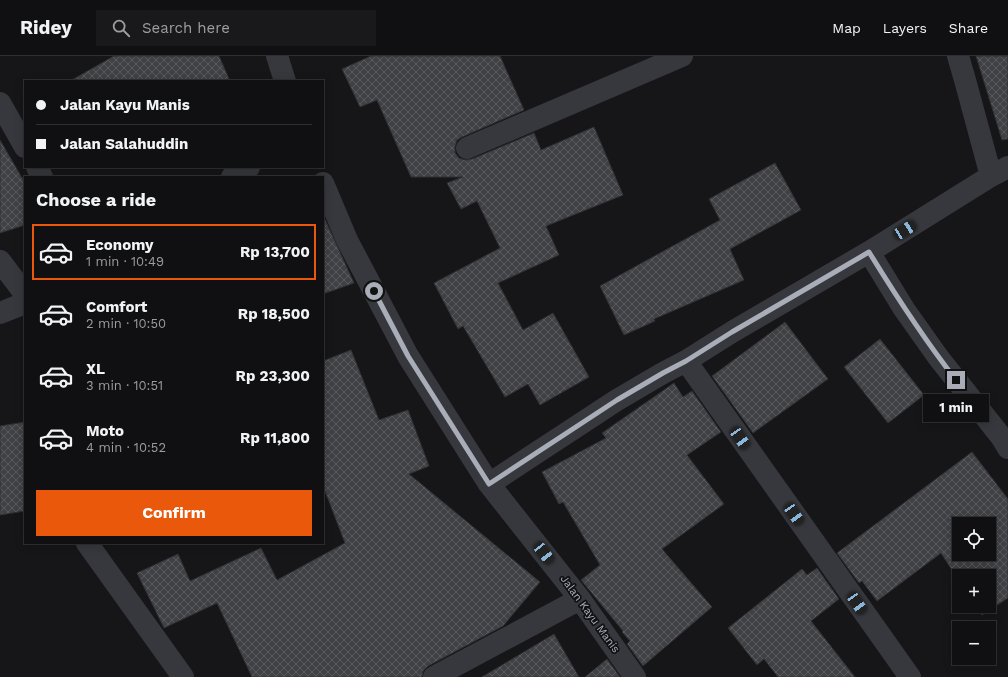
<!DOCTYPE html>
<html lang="en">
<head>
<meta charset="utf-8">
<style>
  :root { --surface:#101012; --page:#19191b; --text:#f1f3f6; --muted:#9c9d9f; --line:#303032; --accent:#ea580c }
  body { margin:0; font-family:"Work Sans",sans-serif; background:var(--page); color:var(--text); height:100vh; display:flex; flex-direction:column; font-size:15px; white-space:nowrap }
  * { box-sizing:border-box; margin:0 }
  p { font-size:13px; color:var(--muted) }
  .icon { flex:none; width:22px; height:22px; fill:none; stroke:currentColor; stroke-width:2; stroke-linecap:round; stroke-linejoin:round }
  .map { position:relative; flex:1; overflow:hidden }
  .drawer { position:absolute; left:24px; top:120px; width:300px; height:368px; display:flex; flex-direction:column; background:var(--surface); border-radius:0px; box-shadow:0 2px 10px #0003,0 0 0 1px var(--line) }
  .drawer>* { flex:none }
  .hud { position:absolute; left:24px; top:24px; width:300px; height:88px; border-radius:0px; box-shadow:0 2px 10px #0003,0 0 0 1px var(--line); display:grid; align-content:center; height:88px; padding:0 12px; background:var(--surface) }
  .fabs { position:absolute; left:952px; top:461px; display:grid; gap:8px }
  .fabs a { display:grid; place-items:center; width:44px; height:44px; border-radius:0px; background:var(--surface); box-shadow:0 2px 10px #0003,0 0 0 1px var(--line); font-size:20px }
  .end { position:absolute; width:18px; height:18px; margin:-9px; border:5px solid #a8adb8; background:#111; box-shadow:0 0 0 2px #111 }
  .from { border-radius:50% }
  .bubble { position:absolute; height:28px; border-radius:0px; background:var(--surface); box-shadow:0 2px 10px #0003,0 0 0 1px var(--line); font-size:13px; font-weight:700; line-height:28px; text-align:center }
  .car { position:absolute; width:12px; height:24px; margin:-12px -6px; border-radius:5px; box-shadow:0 0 3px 1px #0007; background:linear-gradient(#222 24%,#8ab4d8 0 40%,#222 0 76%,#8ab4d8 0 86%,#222 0) }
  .hud b { display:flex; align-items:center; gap:14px; height:38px; font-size:15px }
  .hud b+b { border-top:1px solid var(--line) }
  .hud i { width:10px; height:10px; background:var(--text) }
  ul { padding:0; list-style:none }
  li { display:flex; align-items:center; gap:12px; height:56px; margin:0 8px 6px; padding:0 4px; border:2px solid transparent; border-radius:0px }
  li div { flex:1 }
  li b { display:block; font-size:15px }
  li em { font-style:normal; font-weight:700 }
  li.on { border-color:var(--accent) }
  li>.icon { width:36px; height:36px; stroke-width:1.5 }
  h2 { padding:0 12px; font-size:18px; line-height:48px }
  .cta { display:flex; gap:8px; margin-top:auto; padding:8px 12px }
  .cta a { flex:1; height:46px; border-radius:0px; background:var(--accent); color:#fff; font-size:16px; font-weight:700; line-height:46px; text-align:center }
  header { display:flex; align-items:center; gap:24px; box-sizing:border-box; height:56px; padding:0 20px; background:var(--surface); border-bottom:1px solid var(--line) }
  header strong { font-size:19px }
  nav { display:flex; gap:22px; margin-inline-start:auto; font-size:14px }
  .search { width:280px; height:36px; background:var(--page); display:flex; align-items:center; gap:10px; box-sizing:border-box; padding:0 14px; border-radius:0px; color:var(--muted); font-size:15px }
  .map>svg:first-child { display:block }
</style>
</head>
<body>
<header>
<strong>Ridey</strong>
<div class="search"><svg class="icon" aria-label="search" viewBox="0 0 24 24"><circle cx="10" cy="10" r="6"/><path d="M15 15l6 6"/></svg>Search here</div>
<nav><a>Map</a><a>Layers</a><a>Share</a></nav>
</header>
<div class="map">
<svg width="1008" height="621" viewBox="0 0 1008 621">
  <defs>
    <pattern id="building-cross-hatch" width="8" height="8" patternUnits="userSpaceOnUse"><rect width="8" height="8" fill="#404145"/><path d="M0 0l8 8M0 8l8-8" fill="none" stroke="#595a5e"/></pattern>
  </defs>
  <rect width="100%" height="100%" fill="#161618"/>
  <path fill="url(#building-cross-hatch)" stroke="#303034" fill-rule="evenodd" d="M 114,0 L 219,0 L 230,25 L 70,25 Z
    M 371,0 L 500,0 L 524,54 L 462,81 L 457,84 L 455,90 L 455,97 L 459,102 L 465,104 L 472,103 L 534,77 L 541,94 L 594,71 L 623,139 L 546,170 L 559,199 L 498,227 L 523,274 L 553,257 L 589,321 L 540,349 L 528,328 L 505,341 L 463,270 L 458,273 L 434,227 L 500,192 L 477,145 L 461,153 L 447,127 L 463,121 L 411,121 L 377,44 L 360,51 L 342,13 Z
    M 976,0 L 1008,0 L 1008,83 L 1002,84 Z
    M 0,84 L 25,127 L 25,169 L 0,177 Z
    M 775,107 L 801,154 L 730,193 L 744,224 L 654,263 L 655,265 L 624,279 L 600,230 L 720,164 L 709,143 Z
    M 323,159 L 354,227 L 323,238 Z
    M 785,266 L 828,323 L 753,377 L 712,320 Z
    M 880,283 L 924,339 L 888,367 L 844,311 Z
    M 351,294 L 379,364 L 408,354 L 429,410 L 409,418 L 540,526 L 503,570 L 428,610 L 423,615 L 422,621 L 252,621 L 217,547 L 164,572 L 137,517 L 178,498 L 190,525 L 261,492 L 277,524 L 345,487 L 323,430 L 323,305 Z
    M 674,327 L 683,341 L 692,335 L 721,376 L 687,399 L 724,448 L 662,493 L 712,551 L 643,610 L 627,588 L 630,585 L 622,576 L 623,575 L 581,524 L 600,509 L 563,446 L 559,448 L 542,416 L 606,382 L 602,377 Z
    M 25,366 L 25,455 L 0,459 L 0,370 Z
    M 972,396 L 1008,443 L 1008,542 L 982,559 L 976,550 L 989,550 L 989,520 L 959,520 L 959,525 L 941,497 L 877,545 L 862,525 L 859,527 L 837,497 ZM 959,468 L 989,468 L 989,498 L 959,498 Z
    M 817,512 L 839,543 L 811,565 L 855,621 L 778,621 L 764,603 L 757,609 L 728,572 L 802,513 L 807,519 Z
    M 554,578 L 579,621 L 482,621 Z
    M 607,603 L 620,621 L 585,621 Z"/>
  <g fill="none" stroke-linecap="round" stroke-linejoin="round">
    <path stroke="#37383d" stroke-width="22" d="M 277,0 L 285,25
      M 958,0 L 965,24 L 991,120
      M 0,47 L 25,91
      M 467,92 L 682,0
      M 37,111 L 42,121
      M 232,121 L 249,111
      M 323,127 L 347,184 L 408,300 L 489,428 L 580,543 L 635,621
      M 869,196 L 991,120 L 1008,111
      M 0,205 L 25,238
      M 0,257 L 25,247
      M 686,305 L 910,621
      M 489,428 L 617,344 L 663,317 L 686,305 L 732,276 L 869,196 L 904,253 L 938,301 L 1002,382 L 1008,392
      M 87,487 L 183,621
      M 434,621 L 580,543"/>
  </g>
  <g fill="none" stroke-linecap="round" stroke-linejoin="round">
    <path stroke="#a8adb8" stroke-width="5" d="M 374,235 L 408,300 L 489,428 L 617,344 L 663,317 L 686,305 L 732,276 L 869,196 C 896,240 924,283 956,324"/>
  </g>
  <g text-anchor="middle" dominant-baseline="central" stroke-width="3.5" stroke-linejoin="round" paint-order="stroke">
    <g font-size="11" fill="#a8adb8" stroke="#111113">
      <text transform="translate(590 558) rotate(54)">Jalan Kayu Manis</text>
    </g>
  </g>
</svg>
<div class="fabs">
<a><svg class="icon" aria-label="locate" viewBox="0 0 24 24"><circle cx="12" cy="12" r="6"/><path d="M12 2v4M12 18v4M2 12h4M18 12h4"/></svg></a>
<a>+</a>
<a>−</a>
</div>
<i class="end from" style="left:374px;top:235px"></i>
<i class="end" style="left:956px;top:324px"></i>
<div class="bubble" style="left:923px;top:338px;width:66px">1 min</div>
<i class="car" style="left:905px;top:174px;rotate:58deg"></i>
<i class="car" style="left:740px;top:382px;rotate:145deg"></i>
<i class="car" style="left:794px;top:458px;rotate:145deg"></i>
<i class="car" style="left:544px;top:497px;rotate:142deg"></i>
<i class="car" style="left:857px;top:547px;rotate:145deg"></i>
<div class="hud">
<b><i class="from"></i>Jalan Kayu Manis</b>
<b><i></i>Jalan Salahuddin</b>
</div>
<section class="drawer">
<h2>Choose a ride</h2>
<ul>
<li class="on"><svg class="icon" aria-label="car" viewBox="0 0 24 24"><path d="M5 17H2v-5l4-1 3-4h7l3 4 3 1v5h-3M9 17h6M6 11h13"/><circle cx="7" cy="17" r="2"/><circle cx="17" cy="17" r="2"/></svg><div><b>Economy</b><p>1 min · 10:49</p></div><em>Rp 13,700</em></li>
<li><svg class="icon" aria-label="car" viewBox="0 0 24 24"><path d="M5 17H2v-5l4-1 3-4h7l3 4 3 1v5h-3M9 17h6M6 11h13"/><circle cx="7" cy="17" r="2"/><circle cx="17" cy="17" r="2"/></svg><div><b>Comfort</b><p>2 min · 10:50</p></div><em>Rp 18,500</em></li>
<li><svg class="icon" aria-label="car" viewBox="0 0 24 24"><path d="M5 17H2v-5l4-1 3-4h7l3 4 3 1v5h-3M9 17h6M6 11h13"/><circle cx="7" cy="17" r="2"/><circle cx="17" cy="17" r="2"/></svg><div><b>XL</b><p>3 min · 10:51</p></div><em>Rp 23,300</em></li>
<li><svg class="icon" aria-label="car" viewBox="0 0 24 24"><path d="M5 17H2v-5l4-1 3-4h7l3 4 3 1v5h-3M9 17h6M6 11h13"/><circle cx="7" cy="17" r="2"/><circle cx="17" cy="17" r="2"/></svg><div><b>Moto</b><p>4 min · 10:52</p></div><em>Rp 11,800</em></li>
</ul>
<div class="cta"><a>Confirm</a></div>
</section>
</div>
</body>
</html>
